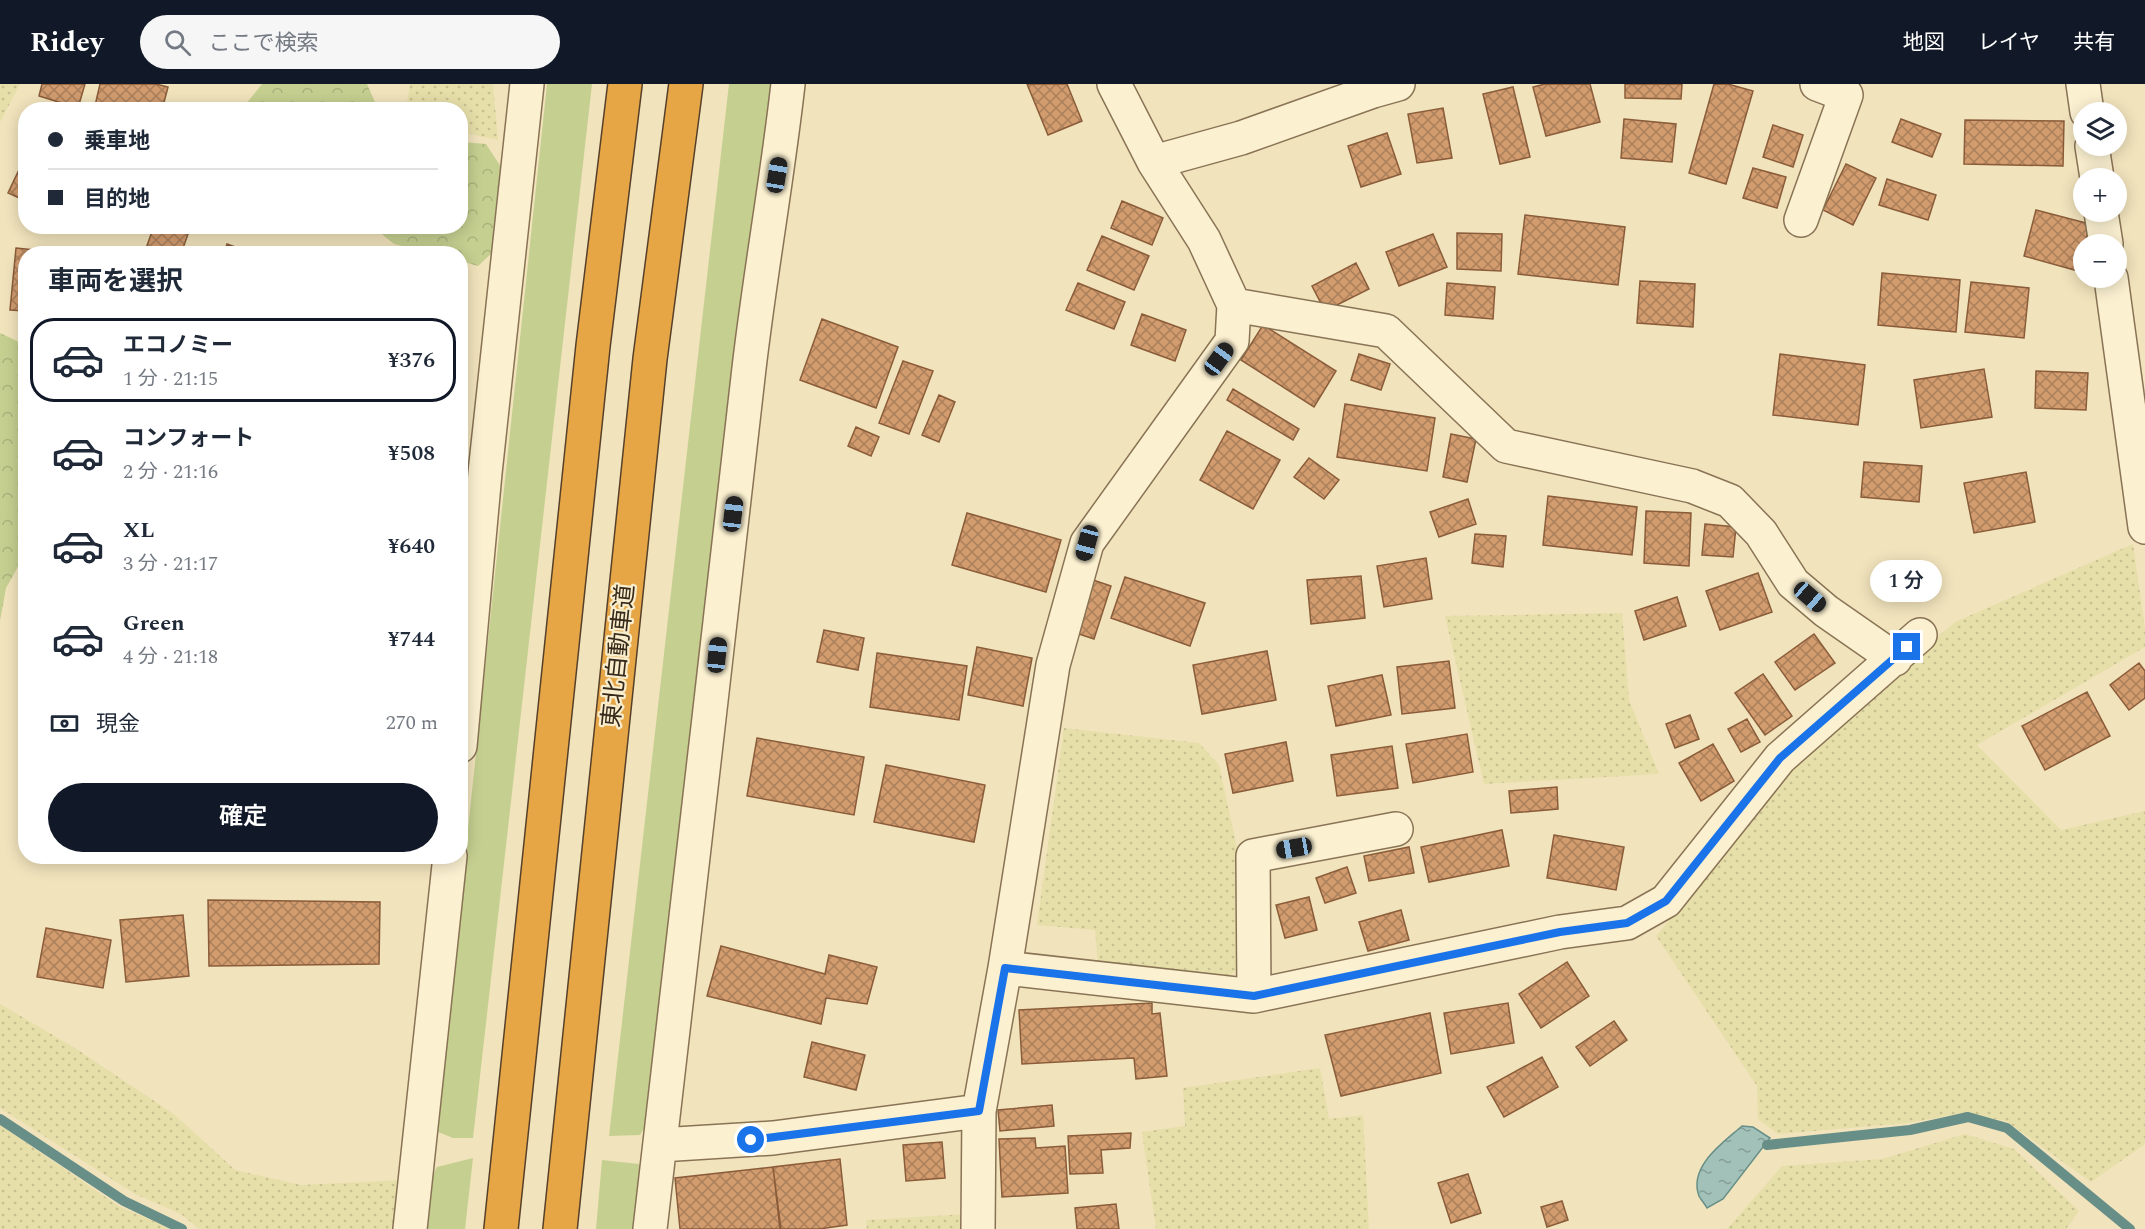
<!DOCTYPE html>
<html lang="ja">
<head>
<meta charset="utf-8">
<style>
  :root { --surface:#fff; --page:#f6f6f7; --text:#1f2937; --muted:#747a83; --line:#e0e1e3; --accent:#111827 }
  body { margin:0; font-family:Spectral,"Noto Sans JP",serif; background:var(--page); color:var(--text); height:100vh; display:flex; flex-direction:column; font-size:22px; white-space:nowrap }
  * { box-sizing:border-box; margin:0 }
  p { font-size:20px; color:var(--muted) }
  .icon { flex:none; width:33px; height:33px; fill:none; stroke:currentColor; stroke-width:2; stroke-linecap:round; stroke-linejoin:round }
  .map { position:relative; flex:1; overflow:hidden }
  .sheet { position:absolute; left:18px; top:162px; width:450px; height:618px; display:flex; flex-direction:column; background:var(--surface); border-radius:24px; box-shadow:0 3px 15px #0003 }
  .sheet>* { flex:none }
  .top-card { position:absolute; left:18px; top:18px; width:450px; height:132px; border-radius:24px; box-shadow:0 3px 15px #0003; display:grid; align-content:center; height:132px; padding:0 30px; background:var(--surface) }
  .buttons { position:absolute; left:2073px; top:18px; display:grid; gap:12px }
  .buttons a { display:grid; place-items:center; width:54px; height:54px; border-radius:50%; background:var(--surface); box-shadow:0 3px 15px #0003; font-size:30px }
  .end { position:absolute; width:27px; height:27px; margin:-14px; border:8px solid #1a73e8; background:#fff; box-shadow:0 0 0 3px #fff }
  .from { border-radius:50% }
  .bubble { position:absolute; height:42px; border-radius:21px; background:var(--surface); box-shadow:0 3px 15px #0003; font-size:20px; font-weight:600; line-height:42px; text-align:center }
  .car { position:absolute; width:18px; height:36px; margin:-18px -9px; border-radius:8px; box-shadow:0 0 4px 2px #0007; background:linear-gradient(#222 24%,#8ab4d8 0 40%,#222 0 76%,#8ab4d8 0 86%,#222 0) }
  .top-card b { display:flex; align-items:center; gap:21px; height:57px; font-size:22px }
  .top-card b+b { border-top:2px solid var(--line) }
  .top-card i { width:15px; height:15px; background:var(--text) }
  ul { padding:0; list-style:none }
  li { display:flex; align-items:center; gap:18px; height:84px; margin:0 12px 9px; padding:0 18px; border:3px solid transparent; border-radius:24px }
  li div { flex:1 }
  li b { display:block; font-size:22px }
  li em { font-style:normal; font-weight:600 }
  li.active { border-color:var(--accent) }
  li>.icon { width:54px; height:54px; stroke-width:1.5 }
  h2 { padding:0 30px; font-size:27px; line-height:72px }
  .pay { display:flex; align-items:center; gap:15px; height:66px; padding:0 30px; font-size:22px }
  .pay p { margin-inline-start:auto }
  .primary-button { display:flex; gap:12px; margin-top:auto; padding:12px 30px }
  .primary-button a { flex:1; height:69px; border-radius:36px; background:var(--accent); color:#fff; font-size:24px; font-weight:600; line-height:69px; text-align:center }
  header { display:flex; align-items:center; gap:36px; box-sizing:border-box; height:84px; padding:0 30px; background:var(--accent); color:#fff }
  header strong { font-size:28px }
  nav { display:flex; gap:33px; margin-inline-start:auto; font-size:21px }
  .search { width:420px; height:54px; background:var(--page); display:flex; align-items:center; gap:15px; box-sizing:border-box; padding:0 21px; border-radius:33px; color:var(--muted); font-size:22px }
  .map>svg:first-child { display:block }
</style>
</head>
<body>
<header>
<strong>Ridey</strong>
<div class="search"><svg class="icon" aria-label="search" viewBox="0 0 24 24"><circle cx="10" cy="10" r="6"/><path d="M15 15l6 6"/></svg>ここで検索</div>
<nav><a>地図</a><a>レイヤ</a><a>共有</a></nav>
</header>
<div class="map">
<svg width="2145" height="1145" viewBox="0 0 2145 1145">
  <defs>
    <pattern id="farmland-dots" width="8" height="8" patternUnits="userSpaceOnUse" patternTransform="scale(1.5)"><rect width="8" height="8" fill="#e7dfa9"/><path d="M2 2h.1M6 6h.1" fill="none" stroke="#c7c091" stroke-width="1.8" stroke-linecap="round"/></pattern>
    <pattern id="forest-crowns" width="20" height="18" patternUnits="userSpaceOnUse" patternTransform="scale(1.5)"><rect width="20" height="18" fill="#c5cf90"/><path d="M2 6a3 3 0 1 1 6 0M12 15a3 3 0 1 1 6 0" fill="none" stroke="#aab27c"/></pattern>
    <pattern id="water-ripples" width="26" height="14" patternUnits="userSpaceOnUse" patternTransform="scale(1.5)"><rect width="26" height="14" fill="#a1c1b9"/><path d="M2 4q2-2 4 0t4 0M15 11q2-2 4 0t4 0" fill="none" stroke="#849d96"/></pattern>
    <pattern id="building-cross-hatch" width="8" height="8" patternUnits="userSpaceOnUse" patternTransform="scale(1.5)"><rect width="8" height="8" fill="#d29c6f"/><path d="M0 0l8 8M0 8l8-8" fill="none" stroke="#ab7f5a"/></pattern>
  </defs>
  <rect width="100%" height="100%" fill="#f1e3bc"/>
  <path fill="url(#farmland-dots)" d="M 0,0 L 20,0 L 0,38 Z
    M 410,0 L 493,0 L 498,56 L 461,48 L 460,26 L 406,25 Z
    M 2133,460 L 2145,544 L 2145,563 L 1977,661 L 2061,746 L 2145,727 L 2145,1060 L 2091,1098 L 2006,1037 L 1963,1029 L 1908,1039 L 1778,1050 L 1758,1035 L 1757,1002 L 1656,852 L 1703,795 L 1796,674 L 1955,538 Z
    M 1622,529 L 1629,616 L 1659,690 L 1484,700 L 1445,532 Z
    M 1064,644 L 1199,659 L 1219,681 L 1237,764 L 1236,886 L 1228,895 L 1098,879 L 1095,846 L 1037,841 Z
    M 0,920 L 75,964 L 175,1031 L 235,1086 L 301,1101 L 403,1096 L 397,1145 L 199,1145 L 181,1130 L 135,1110 L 0,1024 Z
    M 1320,984 L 1329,1035 L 1363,1031 L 1369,1145 L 1156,1145 L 1142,1048 L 1185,1042 L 1183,1004 Z
    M 0,1041 L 120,1123 L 172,1145 L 0,1145 Z
    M 1965,1050 L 2014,1065 L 2079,1127 L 2066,1145 L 1727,1145 L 1782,1082 L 1882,1075 Z
    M 968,1130 L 968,1145 L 867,1145 L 866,1136 Z"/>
  <path fill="#c5cf90" d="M 547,0 L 592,0 L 473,1054 L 453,1054 L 436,1047 Z
    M 729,0 L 776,0 L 646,1041 L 640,1051 L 609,1052 Z
    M 473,1074 L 465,1145 L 425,1145 L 430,1096 L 437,1083 Z
    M 602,1076 L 639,1080 L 644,1092 L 639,1145 L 596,1145 Z"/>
  <path fill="url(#forest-crowns)" d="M 262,0 L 367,0 L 378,25 L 242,25 Z
    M 195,18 L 228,25 L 170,25 L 171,22 Z
    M 461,58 L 486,60 L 503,86 L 493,168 L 478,182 L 461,177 L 460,170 L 431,169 L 394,160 L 373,143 L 460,142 Z
    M 0,249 L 25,261 L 25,470 L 6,504 L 0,537 Z"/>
  <path fill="url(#water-ripples)" stroke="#688f87" stroke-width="1.5" d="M 1742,1042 L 1753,1043 L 1770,1054 L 1723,1115 L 1707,1124 C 1705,1120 1701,1116 1699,1112 C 1688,1082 1724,1058 1742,1042 Z"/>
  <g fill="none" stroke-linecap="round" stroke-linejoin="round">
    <path stroke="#688f87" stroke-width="10" d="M 0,1035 L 124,1117 L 182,1145
      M 1767,1061 L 1910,1046 L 1968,1033 L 2007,1044 L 2130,1145"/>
  </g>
  <path fill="url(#building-cross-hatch)" stroke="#8a5c39" stroke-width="1.5" d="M 42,0 L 85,0 L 78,24 L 39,12 Z
    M 100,0 L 156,0 L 168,3 L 162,26 L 94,26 Z
    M 1027,0 L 1067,0 L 1082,37 L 1048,51 Z
    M 1545,0 L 1590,0 L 1600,38 L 1546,52 L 1533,3 Z
    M 1625,0 L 1682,0 L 1681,15 L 1625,14 Z
    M 1714,0 L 1728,0 L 1753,7 L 1726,100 L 1689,89 Z
    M 1513,3 L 1530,73 L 1500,80 L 1483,10 Z
    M 1443,24 L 1452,74 L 1417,79 L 1408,30 Z
    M 1624,35 L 1676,40 L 1672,78 L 1621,74 Z
    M 1901,35 L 1941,50 L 1932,73 L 1892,58 Z
    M 1965,36 L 2064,37 L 2063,82 L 1964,80 Z
    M 1773,41 L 1803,51 L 1793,83 L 1763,73 Z
    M 1387,49 L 1401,90 L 1361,103 L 1348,62 Z
    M 26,71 L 26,117 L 8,109 Z
    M 1846,80 L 1876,94 L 1853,141 L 1823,126 Z
    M 1753,84 L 1786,93 L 1777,124 L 1743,114 Z
    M 1887,95 L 1936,111 L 1928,136 L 1879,121 Z
    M 1122,117 L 1163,134 L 1152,161 L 1111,144 Z
    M 2036,126 L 2090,140 L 2078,187 L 2024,172 Z
    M 1525,131 L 1625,143 L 1618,201 L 1518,190 Z
    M 154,142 L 167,142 L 188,150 L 181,170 L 144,170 Z
    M 1457,149 L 1502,150 L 1501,187 L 1457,185 Z
    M 1433,150 L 1447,183 L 1399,202 L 1386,168 Z
    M 1102,152 L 1149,172 L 1134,206 L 1087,186 Z
    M 227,160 L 254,170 L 224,170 Z
    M 16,164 L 73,170 L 26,170 L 26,227 L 10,226 Z
    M 1356,179 L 1369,205 L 1325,227 L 1312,202 Z
    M 1882,189 L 1960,196 L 1956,248 L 1878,241 Z
    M 1640,197 L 1695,200 L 1693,243 L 1637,239 Z
    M 1971,198 L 2029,204 L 2024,254 L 1965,248 Z
    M 1078,199 L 1125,218 L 1114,245 L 1066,226 Z
    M 1447,199 L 1495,203 L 1493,235 L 1445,231 Z
    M 1142,230 L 1186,246 L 1175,277 L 1131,261 Z
    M 822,235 L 898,263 L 876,324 L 800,296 Z
    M 1263,241 L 1336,287 L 1314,323 L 1241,276 Z
    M 1359,270 L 1390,280 L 1381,306 L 1351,296 Z
    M 1780,270 L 1865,281 L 1858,341 L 1773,331 Z
    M 903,277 L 933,287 L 909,350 L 879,339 Z
    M 1984,285 L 1992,333 L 1921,344 L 1914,296 Z
    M 2036,287 L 2088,289 L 2086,326 L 2035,324 Z
    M 1233,305 L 1299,345 L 1293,356 L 1227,316 Z
    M 939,311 L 955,318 L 939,358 L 922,351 Z
    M 1345,320 L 1435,334 L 1427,387 L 1337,373 Z
    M 856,343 L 879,353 L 871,372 L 848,362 Z
    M 1227,347 L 1280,376 L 1253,425 L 1200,396 Z
    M 1451,350 L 1476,355 L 1467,398 L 1443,393 Z
    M 1309,374 L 1339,396 L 1324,415 L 1294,393 Z
    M 1864,378 L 1922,382 L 1919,418 L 1861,413 Z
    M 2026,388 L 2035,438 L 1974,449 L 1964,399 Z
    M 1548,412 L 1637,423 L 1632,471 L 1543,461 Z
    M 1468,415 L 1476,440 L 1439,453 L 1430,428 Z
    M 1646,427 L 1691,429 L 1689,482 L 1644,479 Z
    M 967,429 L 1061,456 L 1046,508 L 952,481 Z
    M 1705,440 L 1736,443 L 1733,473 L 1702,471 Z
    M 1475,450 L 1506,452 L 1503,483 L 1472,479 Z
    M 1426,474 L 1432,515 L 1384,523 L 1377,482 Z
    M 1758,489 L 1772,528 L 1720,546 L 1706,507 Z
    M 1361,492 L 1365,534 L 1311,540 L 1307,496 Z
    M 1125,493 L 1205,519 L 1190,562 L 1111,534 Z
    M 1093,496 L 1111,502 L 1094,555 L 1076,549 Z
    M 1677,513 L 1686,542 L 1644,556 L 1635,527 Z
    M 824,546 L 864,554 L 858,586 L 817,578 Z
    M 1814,550 L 1835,579 L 1795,606 L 1775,578 Z
    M 977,563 L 1032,574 L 1023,622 L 968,611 Z
    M 1267,567 L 1276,616 L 1202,630 L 1193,581 Z
    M 877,569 L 967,582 L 959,636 L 870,623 Z
    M 1449,577 L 1455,624 L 1402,630 L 1397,583 Z
    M 2139,579 L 2145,587 L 2145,614 L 2129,626 L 2110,601 Z
    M 1763,590 L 1792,632 L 1765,651 L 1735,609 Z
    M 1382,591 L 1391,631 L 1336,642 L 1328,602 Z
    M 2087,608 L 2110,652 L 2045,686 L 2022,642 Z
    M 1690,631 L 1699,655 L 1675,664 L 1666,640 Z
    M 1747,635 L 1760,658 L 1741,668 L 1728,645 Z
    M 1467,650 L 1473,688 L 1413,699 L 1406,660 Z
    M 757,654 L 864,673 L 854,731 L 747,712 Z
    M 1286,658 L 1293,697 L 1233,709 L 1225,670 Z
    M 1713,660 L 1734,697 L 1701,717 L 1679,679 Z
    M 1392,662 L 1398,704 L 1337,712 L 1331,671 Z
    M 886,681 L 985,701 L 974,758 L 874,738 Z
    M 1557,703 L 1558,725 L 1511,729 L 1509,707 Z
    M 1502,746 L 1509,782 L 1429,798 L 1421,763 Z
    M 1554,751 L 1624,763 L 1616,806 L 1547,794 Z
    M 1409,763 L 1414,789 L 1369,797 L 1364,772 Z
    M 1347,783 L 1356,809 L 1325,819 L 1316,794 Z
    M 1309,813 L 1317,846 L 1285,854 L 1276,821 Z
    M 208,816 L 380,818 L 379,880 L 209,882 Z
    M 1401,826 L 1409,856 L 1368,867 L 1359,838 Z
    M 183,831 L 189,892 L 126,898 L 120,836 Z
    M 46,844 L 111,856 L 103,904 L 37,893 Z
    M 721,862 L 825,890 L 829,871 L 877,883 L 867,920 L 826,914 L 821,940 L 707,912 Z
    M 1567,878 L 1589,912 L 1541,944 L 1519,910 Z
    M 1152,919 L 1152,930 L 1160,929 L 1167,992 L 1136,995 L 1134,974 L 1022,980 L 1019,926 Z
    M 1508,919 L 1514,959 L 1451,970 L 1444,929 Z
    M 1430,929 L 1441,989 L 1341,1012 L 1325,951 Z
    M 1614,937 L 1627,956 L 1590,982 L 1576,963 Z
    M 812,958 L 865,971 L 856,1006 L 804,993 Z
    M 1542,973 L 1558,1003 L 1504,1033 L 1487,1003 Z
    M 1052,1021 L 1054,1042 L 1000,1047 L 998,1026 Z
    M 1131,1049 L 1130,1064 L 1101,1066 L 1103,1089 L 1070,1090 L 1068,1052 Z
    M 1035,1054 L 1036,1064 L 1065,1062 L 1068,1109 L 1002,1113 L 999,1055 Z
    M 942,1058 L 945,1094 L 906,1097 L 903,1061 Z
    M 840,1075 L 847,1141 L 819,1145 L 781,1145 L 773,1083 Z
    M 773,1083 L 780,1145 L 680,1145 L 675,1094 Z
    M 1468,1090 L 1481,1129 L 1451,1139 L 1438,1099 Z
    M 1562,1117 L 1568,1136 L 1547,1143 L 1541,1123 Z
    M 1116,1120 L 1119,1145 L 1077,1145 L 1075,1124 Z"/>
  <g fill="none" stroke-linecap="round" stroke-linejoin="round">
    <defs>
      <path id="minor" d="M 2083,0 L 2087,28
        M 2092,62 L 2097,94
        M 1154,78 L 1241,54 L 1373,7 L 1398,0
        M 2101,128 L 2106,160
        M 1801,136 L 1846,11 L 1817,0
        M 2111,194 L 2145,443
        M 1234,221 L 1386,247 L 1506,362 L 1692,402 L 1730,417 L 1761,449 L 1793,499 L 1826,527 L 1895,575
        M 460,662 L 485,389 L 527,0
        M 1005,884 L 1254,912 L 1560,848 L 1627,839 L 1666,817 L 1780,674 L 1920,551
        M 1254,912 L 1253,772 L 1396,745
        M 660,1061 L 773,1054 L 979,1027
        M 410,1145 L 450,772
        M 650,1145 C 684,861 715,577 748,293 C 759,195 777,98 788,0
        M 978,1145 L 979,1027 L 1005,884 L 1053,581 L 1087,459 L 1232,257 L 1234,221 L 1204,156 L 1154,78 L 1114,0"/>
      <path id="highway" d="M 501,1145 L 593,262 L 625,0
        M 560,1145 L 650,275 L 686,0"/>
    </defs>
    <use href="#minor" stroke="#897355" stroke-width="36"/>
    <use href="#highway" stroke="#56402a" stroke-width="36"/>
    <use href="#minor" stroke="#fbf0d0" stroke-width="33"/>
    <use href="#highway" stroke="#e7a646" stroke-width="33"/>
  </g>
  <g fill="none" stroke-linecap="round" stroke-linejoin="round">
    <path stroke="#1a73e8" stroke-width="8" d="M 751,1056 L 979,1027 L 1005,884 L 1254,912 L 1560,848 L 1627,839 L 1666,817 L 1780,674 L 1907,563"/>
  </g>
  <g text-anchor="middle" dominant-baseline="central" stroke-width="4.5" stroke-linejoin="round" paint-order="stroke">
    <g font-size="24" fill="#372a1b" stroke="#f8edcc">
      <text transform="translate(619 572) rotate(-84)">東北自動車道</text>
    </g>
  </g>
</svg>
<div class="buttons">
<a><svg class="icon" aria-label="layers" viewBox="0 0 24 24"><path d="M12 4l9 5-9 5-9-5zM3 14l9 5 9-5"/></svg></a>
<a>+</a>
<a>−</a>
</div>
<i class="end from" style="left:751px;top:1056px"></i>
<i class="end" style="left:1907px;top:563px"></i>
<div class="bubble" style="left:1870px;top:476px;width:72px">1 分</div>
<i class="car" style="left:777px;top:91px;rotate:9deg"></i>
<i class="car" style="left:1219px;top:275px;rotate:36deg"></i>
<i class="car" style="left:733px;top:430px;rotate:7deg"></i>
<i class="car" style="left:1087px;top:459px;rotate:195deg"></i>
<i class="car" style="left:1810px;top:513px;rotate:131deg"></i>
<i class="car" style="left:717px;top:571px;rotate:6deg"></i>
<i class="car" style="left:1294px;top:764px;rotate:260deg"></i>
<div class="top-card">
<b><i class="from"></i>乗車地</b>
<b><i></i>目的地</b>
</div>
<section class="sheet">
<h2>車両を選択</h2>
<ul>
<li class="active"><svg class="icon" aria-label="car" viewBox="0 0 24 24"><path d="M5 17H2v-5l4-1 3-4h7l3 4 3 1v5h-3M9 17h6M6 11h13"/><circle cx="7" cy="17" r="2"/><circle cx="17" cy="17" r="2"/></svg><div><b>エコノミー</b><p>1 分 · 21:15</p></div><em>¥376</em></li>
<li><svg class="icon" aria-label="car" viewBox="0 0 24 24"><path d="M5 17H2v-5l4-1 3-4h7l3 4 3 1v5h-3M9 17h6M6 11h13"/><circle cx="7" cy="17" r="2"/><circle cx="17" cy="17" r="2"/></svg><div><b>コンフォート</b><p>2 分 · 21:16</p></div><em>¥508</em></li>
<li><svg class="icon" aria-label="car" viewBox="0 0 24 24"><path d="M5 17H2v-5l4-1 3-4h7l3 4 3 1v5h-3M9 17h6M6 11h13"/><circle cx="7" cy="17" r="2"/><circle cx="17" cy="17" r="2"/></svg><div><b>XL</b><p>3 分 · 21:17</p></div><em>¥640</em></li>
<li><svg class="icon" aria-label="car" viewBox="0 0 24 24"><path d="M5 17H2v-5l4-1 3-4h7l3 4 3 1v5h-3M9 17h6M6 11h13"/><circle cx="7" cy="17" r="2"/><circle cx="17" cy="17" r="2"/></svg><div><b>Green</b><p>4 分 · 21:18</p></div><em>¥744</em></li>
</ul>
<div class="pay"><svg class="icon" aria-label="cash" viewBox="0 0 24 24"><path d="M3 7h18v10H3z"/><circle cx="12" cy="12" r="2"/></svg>現金<p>270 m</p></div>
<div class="primary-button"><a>確定</a></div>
</section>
</div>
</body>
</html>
